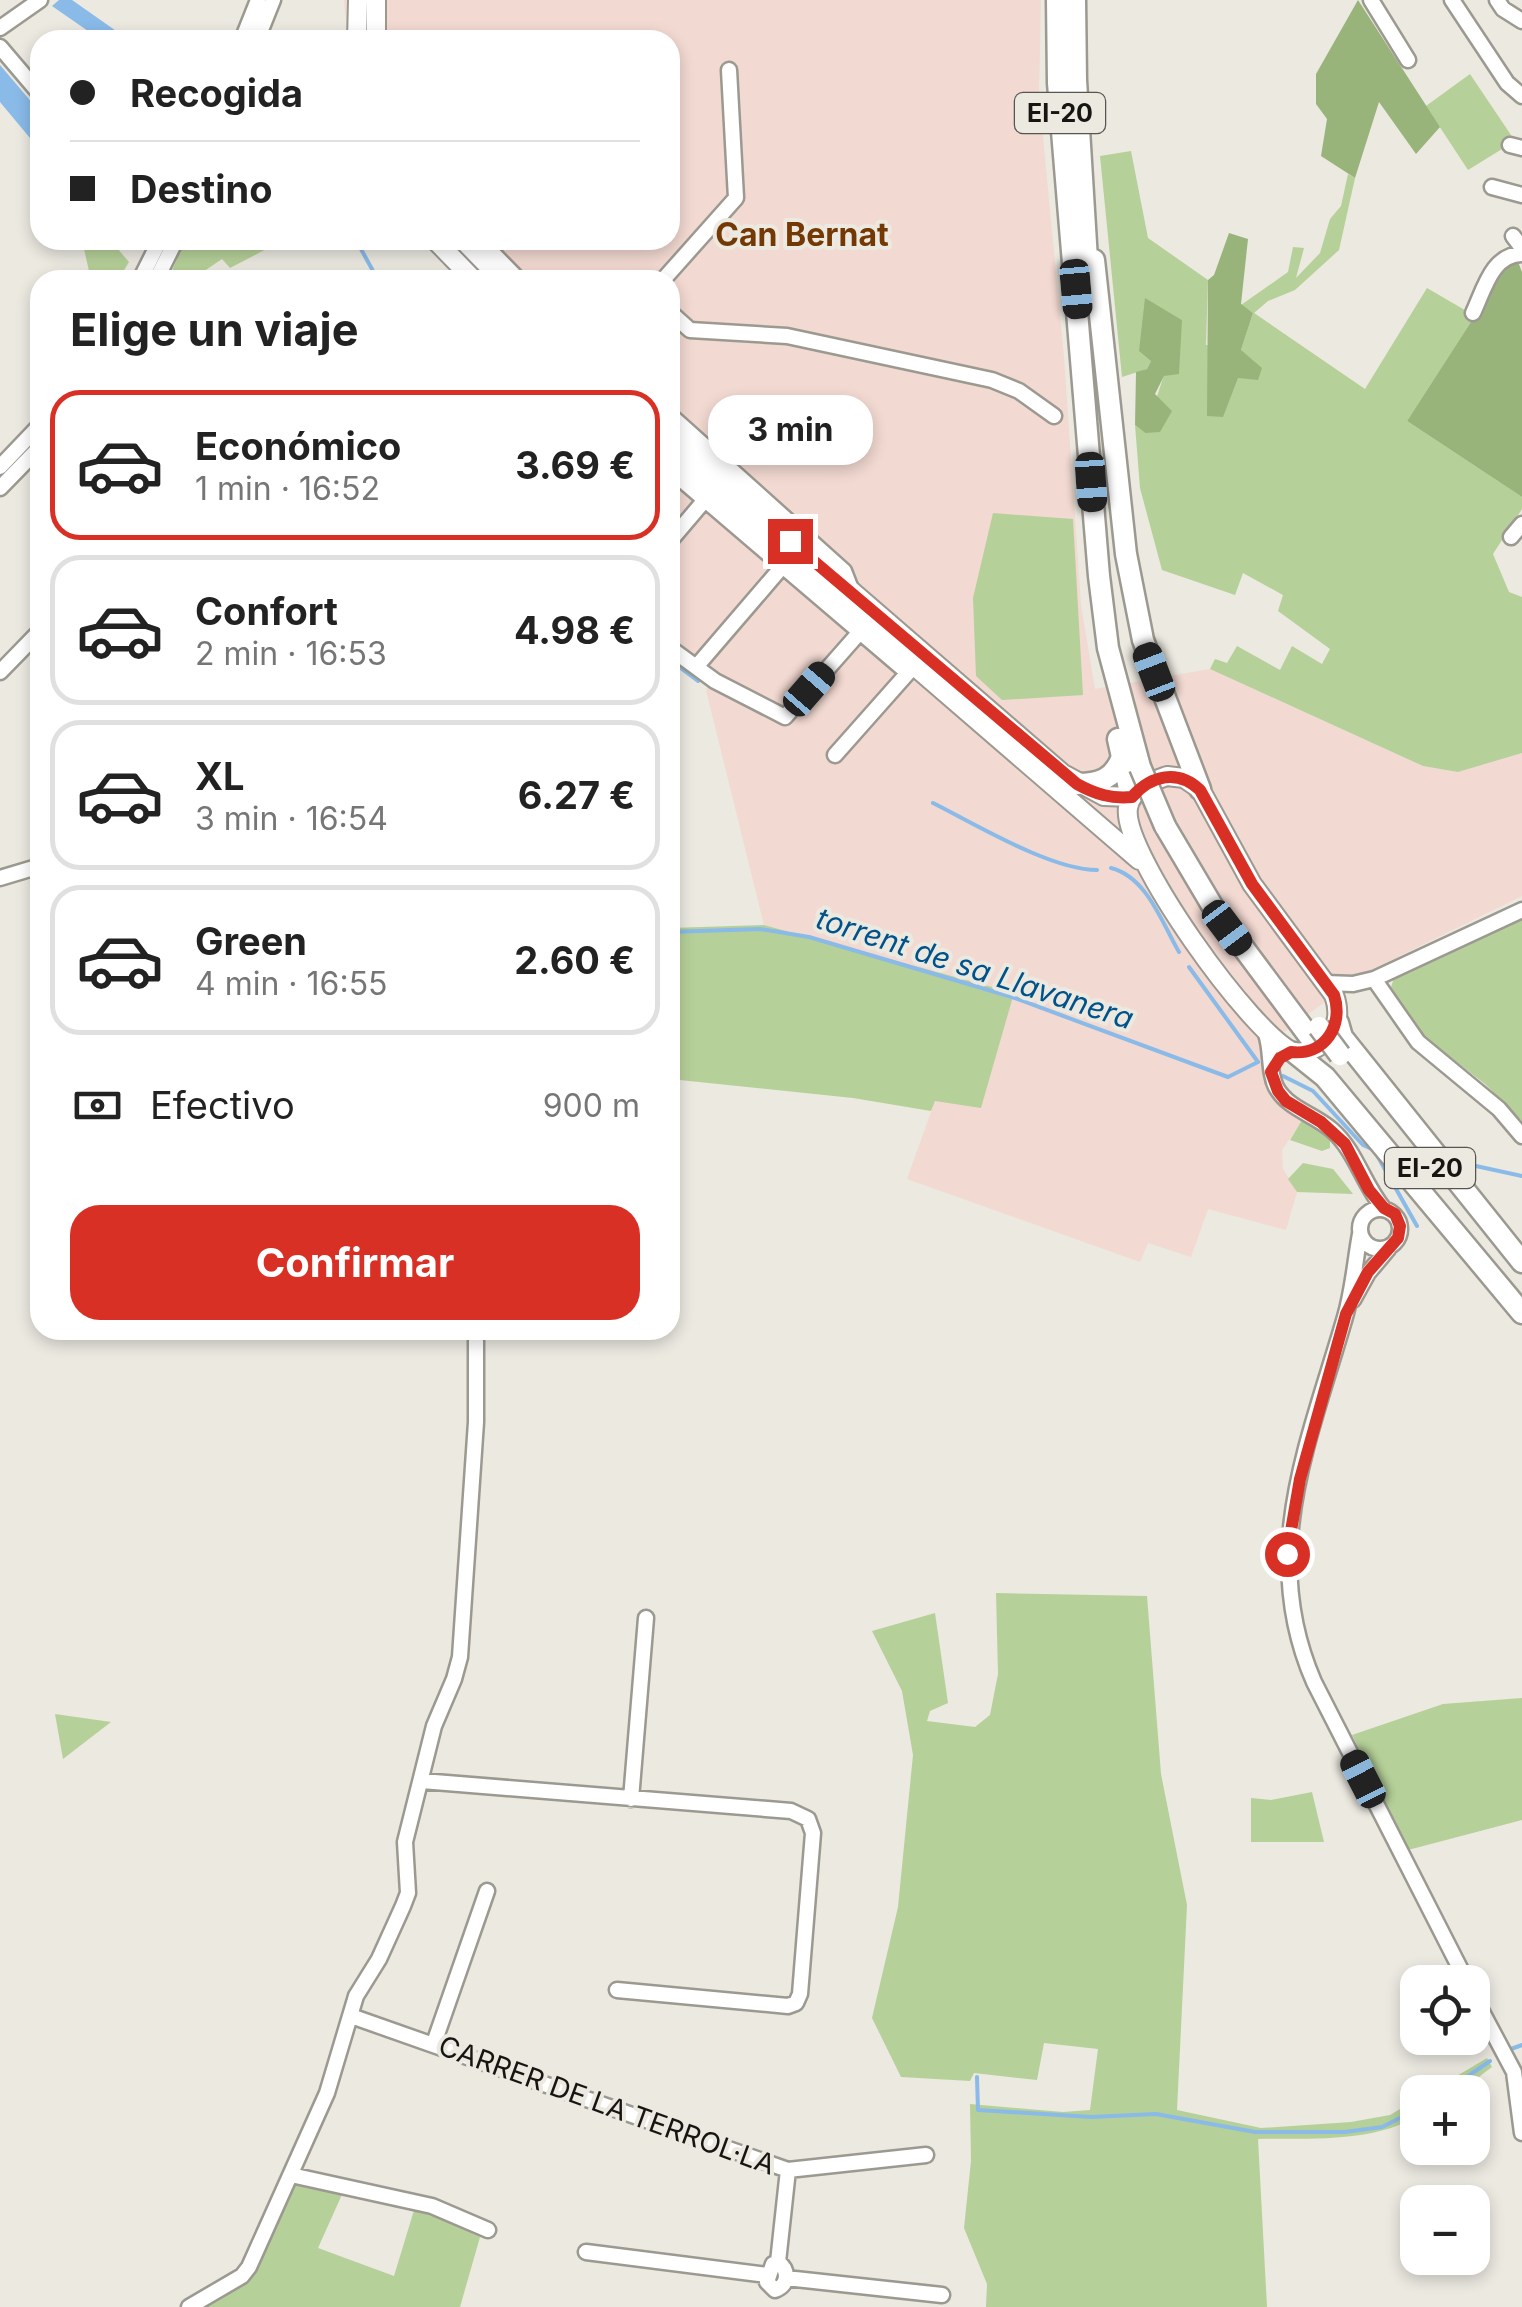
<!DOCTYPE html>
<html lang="es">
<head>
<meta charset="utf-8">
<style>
  :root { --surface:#fff; --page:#f2f2f2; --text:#222; --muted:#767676; --line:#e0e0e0; --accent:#d93025 }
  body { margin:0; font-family:Inter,sans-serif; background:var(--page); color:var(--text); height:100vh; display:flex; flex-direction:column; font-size:38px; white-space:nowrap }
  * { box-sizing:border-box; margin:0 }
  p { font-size:32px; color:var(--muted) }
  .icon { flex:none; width:55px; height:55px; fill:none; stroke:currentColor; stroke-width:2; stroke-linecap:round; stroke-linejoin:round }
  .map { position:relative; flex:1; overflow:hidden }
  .side { position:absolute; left:30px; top:270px; width:650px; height:1070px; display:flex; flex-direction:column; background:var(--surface); border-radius:30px; box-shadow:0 5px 15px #0003 }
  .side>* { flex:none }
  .guide { position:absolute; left:30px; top:30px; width:650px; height:220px; border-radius:30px; box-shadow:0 5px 15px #0003; display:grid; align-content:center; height:220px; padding:0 40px; background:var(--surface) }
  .controls { position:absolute; left:1400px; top:1965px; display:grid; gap:20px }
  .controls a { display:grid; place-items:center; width:90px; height:90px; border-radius:20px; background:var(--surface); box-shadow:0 5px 15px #0003; font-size:50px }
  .end { position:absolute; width:45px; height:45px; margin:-22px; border:12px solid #d93025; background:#fff; box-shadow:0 0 0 5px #fff }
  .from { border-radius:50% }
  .bubble { position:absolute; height:70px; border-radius:30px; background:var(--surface); box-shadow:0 5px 15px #0003; font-size:32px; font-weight:700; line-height:70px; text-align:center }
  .car { position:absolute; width:30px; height:60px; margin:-30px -15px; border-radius:12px; box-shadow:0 0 8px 2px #0007; background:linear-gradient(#222 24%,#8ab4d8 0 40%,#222 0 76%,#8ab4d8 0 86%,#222 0) }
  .guide b { display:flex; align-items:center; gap:35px; height:95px; font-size:38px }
  .guide b+b { border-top:2px solid var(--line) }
  .guide i { width:25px; height:25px; background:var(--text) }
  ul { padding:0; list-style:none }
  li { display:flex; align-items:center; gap:30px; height:150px; margin:0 20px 15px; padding:0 20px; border:5px solid var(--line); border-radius:30px }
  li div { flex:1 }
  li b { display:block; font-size:38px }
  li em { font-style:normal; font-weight:700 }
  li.active { border-color:var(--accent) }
  li>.icon { width:90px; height:90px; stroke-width:1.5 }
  h2 { padding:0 40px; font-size:45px; line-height:120px }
  .pay { display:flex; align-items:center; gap:25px; height:110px; padding:0 40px; font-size:38px }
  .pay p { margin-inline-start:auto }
  .cta { display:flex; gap:20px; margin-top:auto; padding:20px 40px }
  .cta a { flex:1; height:115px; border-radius:30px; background:var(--accent); color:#fff; font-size:40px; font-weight:700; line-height:115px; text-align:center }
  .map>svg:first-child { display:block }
</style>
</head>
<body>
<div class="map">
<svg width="1522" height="2307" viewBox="0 0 1522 2307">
  <rect width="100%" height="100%" fill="#ebe9e0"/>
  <path fill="#f2d9d1" d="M 344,0 L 1041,0 L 1039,95 L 1064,357 L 1081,605 L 1095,689 L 1210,669 L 1423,766 L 1458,772 L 1522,753 L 1522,896 L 1363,974 L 1262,1048 L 1265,1084 L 1271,1097 L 1302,1120 L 1282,1150 L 1283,1169 L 1297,1192 L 1286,1230 L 1208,1209 L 1191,1257 L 1148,1243 L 1140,1262 L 907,1179 L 935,1101 L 936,972 L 764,925 L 706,690 L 715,672 L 670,641 L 670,280 L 460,280 L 426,240 L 670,240 L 670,40 L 348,40 Z"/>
  <path fill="#b6d099" d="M 1470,74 L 1515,141 L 1468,170 L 1426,106 Z
    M 1131,151 L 1148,238 L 1208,280 L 1206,345 L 1241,350 L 1253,313 L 1241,305 L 1288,272 L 1293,247 L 1304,248 L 1296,278 L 1320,253 L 1330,219 L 1341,206 L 1348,174 L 1355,178 L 1339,250 L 1295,290 L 1268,301 L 1254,313 L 1365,389 L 1427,288 L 1475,316 L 1407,421 L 1522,497 L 1522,509 L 1493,554 L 1509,592 L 1522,597 L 1522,753 L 1458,772 L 1423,766 L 1210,669 L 1215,659 L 1227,663 L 1237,646 L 1280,670 L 1292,646 L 1322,664 L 1330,649 L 1278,611 L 1283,595 L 1243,573 L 1235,595 L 1162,570 L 1140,488 L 1135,425 L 1145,433 L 1182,320 L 1145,299 L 1151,361 L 1147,369 L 1122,377 L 1100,156 Z
    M 82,240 L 110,240 L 129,262 L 118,280 L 91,280 Z
    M 185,240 L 274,240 L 276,244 L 230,268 L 222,259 L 191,280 L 176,280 L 172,271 Z
    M 993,513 L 1073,519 L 1083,695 L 1002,700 L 976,676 L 973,598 Z
    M 1522,918 L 1522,1121 L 1485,1084 L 1422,1035 L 1391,987 L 1394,978 Z
    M 764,925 L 1014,993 L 981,1108 L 935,1101 L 931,1111 L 853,1098 L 670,1079 L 670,928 Z
    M 1302,1120 L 1330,1139 L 1330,1148 L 1322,1151 L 1290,1140 Z
    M 1303,1163 L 1333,1169 L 1353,1194 L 1297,1192 L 1288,1179 Z
    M 996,1593 L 1147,1596 L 1161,1774 L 1187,1905 L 1177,2110 L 1261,2128 L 1351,2122 L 1390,2115 L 1417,2099 L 1417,2117 C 1368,2143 1312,2138 1258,2139 L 1267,2307 L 986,2307 L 987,2284 L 964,2228 L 971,2161 L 970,2104 L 1063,2112 L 1090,2110 L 1098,2049 L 1044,2043 L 1037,2080 L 974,2073 L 970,2081 L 901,2077 L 872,2018 L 898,1907 L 913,1755 L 902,1691 L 872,1631 L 935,1613 L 948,1703 L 930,1711 L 927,1721 L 975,1727 L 990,1715 L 998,1674 Z
    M 1522,1698 L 1522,1820 L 1408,1850 L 1352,1735 L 1443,1704 Z
    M 55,1714 L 111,1722 L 63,1759 Z
    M 1312,1792 L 1324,1842 L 1251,1842 L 1251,1798 L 1271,1800 Z
    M 1487,2058 L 1492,2067 L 1459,2092 L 1430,2092 Z
    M 292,2185 L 344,2190 L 318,2248 L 394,2276 L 415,2207 L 480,2237 L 460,2307 L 203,2307 L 246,2283 Z"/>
  <path fill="#99b47b" d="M 1358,0 L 1440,127 L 1416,154 L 1379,102 L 1355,178 L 1321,156 L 1327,119 L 1316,104 L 1316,74 Z
    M 1229,233 L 1248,239 L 1241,304 L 1253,313 L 1241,350 L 1262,368 L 1258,380 L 1238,378 L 1223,417 L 1207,416 L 1208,280 L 1214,275 Z
    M 1515,254 L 1522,272 L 1522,497 L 1407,421 L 1480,308 L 1497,266 Z
    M 1145,298 L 1182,320 L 1179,374 L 1164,376 L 1155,394 L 1172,411 L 1160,432 L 1145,433 L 1135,425 L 1136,372 L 1147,369 L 1151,361 L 1139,351 Z"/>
  <path fill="#89bae8" d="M 59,0 L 72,0 L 129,40 L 101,40 L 52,6 Z
    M 0,65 L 40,112 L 40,150 L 0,102 Z"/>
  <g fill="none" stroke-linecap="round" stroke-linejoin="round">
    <path stroke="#89bae8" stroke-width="4" d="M 356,240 L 378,280
      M 670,660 L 698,681
      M 933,803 C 975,824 1051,870 1097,870
      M 1111,868 C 1147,877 1162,923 1179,952
      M 670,932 L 760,929 L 809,937 L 1012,997 L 1228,1077 L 1258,1062 L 1189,967
      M 1283,1076 L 1313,1091 L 1363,1145 L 1374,1150 L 1417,1226
      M 1453,1161 L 1522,1176
      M 1511,2049 L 1522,2045
      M 977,2077 L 978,2110 L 1091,2117 L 1156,2114 L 1255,2132 L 1345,2132 L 1382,2127 L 1418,2109
      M 1445,2092 L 1490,2061"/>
    <defs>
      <path id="minor" d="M 1371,0 L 1408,60
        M 1452,0 L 1507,83 L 1522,96
        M 1497,0 L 1503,9 L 1522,21
        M 0,28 L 40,0
        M 242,40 L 258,0
        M 257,40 L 273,0
        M 0,47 L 40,94
        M 1510,145 L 1522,148
        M 1492,187 L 1522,195
        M 1513,236 L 1522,248
        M 480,240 L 519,280
        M 140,280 L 160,240
        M 156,280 L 176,240
        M 663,280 L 736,198 L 729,70
        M 670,312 L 690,330 L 787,336 L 992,380 L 1019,391 L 1054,416
        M 1473,313 C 1484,290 1492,254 1522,254
        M 670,415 L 844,571 L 851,589
        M 0,467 L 40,425
        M 670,470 L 908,673
        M 0,488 L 40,447
        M 1511,537 L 1522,524
        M 670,541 L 704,501
        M 670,648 L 715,681 L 785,717 L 859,633
        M 696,667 L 781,568
        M 0,672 L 40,631
        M 835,755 L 913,667
        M 0,878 L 40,866
        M 1374,979 L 1418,1042 L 1499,1109 L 1522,1136
        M 1326,983 L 1353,984 L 1374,979 L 1522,910
        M 1266,1034 C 1272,1051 1268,1071 1276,1087 C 1288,1109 1314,1114 1332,1130 C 1356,1151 1363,1184 1384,1209
        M1360 1229a20 20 0 1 1 40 0a20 20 0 1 1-40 0Z
        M 1360,1234 C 1355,1261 1353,1290 1345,1317 C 1309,1442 1258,1554 1314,1682 L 1467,1982
        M 1353,1300 L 1368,1273 L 1389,1248
        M 422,1781 L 791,1811 L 808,1819 L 813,1833 L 800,1994 L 796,2003 L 788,2006 L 617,1990
        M 631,1799 L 646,1618
        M 1472,1993 L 1514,2072 L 1522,2133
        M 351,2016 L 788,2170 L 926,2155
        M 434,2043 L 487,1891
        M 291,2175 L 432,2206 L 488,2230
        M 586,2252 L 767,2275
        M 778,2262 L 788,2170
        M 778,2262 C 789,2270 789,2285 775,2290 L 767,2282 L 773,2264 Z
        M 786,2278 L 942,2295
        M 189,2307 L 242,2276 L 249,2267 L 327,2093 L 356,1996 L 379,1959 L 403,1906 L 408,1893 L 405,1842 L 434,1726 L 454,1679 L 460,1657 L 476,1422 L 476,1330"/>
      <path id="major" d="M 357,40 L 358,0
        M 376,40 L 376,0
        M 435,240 L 474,280
        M 463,240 L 502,280
        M 670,434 L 1063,774 L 1104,796 L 1131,797
        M 670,455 L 1139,860
        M 1167,776 L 1184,778 L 1200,789 L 1252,884 L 1334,995 C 1345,1025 1327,1052 1295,1053 C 1253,1037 1121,852 1128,808 C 1131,788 1150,782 1167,776 Z"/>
      <path id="highway" d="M 1057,0 L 1058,83 L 1099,576 L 1108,648 L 1140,767
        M 1075,0 L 1076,80 L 1088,276
        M 1094,260 L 1126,554 L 1143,640 L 1200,789
        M 1118,739 L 1131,797
        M 1077,784 C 1099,784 1114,779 1122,757
        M 1165,826 L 1213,907 L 1309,1036
        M 1338,1023 L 1342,1037 L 1522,1262
        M 1295,1053 L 1325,1077 L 1522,1313"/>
    </defs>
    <use href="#minor" stroke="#9b9990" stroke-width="19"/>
    <use href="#major" stroke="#9b9990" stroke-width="22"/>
    <use href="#highway" stroke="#9b9990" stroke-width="25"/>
    <use href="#minor" stroke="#fff" stroke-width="14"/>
    <use href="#major" stroke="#fff" stroke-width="18"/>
    <use href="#highway" stroke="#fff" stroke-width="20"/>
    <defs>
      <path id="highway-bridge" d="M 1140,767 L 1165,826
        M 1319,1027 L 1340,1055"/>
    </defs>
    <use href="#highway-bridge" stroke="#9b9990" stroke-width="25" stroke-linecap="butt"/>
    <use href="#highway-bridge" stroke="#fff" stroke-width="20"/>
  </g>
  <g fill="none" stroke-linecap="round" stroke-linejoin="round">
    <path stroke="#d93025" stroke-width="12" d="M 790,541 L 1077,784 C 1095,794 1111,799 1132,797 C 1151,775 1178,769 1200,790 L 1252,884 L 1334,995 C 1344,1025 1325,1056 1291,1052 L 1280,1058 L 1271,1072 L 1278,1091 L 1286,1101 L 1321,1122 L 1345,1144 L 1369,1190 L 1384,1208 L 1395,1214 L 1400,1226 L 1398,1238 L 1368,1272 L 1346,1314 L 1300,1479 L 1287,1554"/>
  </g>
  <g text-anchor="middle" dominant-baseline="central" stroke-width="8" stroke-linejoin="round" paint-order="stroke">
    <g fill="#ebe9e0" stroke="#565550" stroke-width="2.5">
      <rect x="1015" y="93" width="90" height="40" rx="8"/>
      <rect x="1385" y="1148" width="90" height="40" rx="8"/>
    </g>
    <g font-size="25" font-weight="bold" fill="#161512">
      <text x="1060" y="113">EI-20</text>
      <text x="1430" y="1168">EI-20</text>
    </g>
    <g font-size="28" fill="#161512" stroke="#ebe9e0">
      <text transform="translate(607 2105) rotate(20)">CARRER DE LA TERROL·LA</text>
    </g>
    <g font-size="30" font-style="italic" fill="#00538a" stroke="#ebe9e0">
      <text transform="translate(975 968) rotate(18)">torrent de sa Llavanera</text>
    </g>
    <g font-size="32" font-weight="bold" fill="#733804" stroke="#ebe9e0">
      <text x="802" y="234">Can Bernat</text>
    </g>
  </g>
</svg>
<div class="controls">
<a><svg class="icon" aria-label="locate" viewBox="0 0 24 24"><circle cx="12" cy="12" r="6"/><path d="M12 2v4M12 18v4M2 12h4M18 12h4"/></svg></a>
<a>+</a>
<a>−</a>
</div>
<i class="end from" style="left:1287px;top:1554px"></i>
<i class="end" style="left:790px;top:541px"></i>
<div class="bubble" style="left:708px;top:395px;width:165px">3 min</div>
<i class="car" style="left:1076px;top:289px;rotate:175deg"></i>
<i class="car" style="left:1091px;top:482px;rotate:176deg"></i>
<i class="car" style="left:1154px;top:672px;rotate:339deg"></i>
<i class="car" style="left:809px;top:689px;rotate:41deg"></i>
<i class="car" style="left:1227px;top:928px;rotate:143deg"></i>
<i class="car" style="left:1363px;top:1779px;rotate:333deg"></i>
<div class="guide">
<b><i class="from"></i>Recogida</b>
<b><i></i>Destino</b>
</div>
<section class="side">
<h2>Elige un viaje</h2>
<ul>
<li class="active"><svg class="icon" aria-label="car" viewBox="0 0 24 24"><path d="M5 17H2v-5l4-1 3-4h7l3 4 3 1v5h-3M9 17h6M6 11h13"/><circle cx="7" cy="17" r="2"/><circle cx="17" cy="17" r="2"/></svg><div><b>Económico</b><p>1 min · 16:52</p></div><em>3.69 €</em></li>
<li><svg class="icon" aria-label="car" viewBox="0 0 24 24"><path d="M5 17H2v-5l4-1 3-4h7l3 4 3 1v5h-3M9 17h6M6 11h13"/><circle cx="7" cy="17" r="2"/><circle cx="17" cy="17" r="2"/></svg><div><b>Confort</b><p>2 min · 16:53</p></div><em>4.98 €</em></li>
<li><svg class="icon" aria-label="car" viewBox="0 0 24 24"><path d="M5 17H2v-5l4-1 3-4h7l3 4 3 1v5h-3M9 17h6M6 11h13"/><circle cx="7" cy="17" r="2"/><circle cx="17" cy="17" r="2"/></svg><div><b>XL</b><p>3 min · 16:54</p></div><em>6.27 €</em></li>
<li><svg class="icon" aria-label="car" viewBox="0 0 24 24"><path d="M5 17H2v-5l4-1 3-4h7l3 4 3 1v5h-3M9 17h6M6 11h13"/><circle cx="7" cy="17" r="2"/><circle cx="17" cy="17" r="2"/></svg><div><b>Green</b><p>4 min · 16:55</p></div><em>2.60 €</em></li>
</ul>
<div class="pay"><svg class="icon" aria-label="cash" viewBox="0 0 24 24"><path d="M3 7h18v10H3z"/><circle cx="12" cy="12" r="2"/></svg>Efectivo<p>900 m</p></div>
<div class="cta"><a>Confirmar</a></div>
</section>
</div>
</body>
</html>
